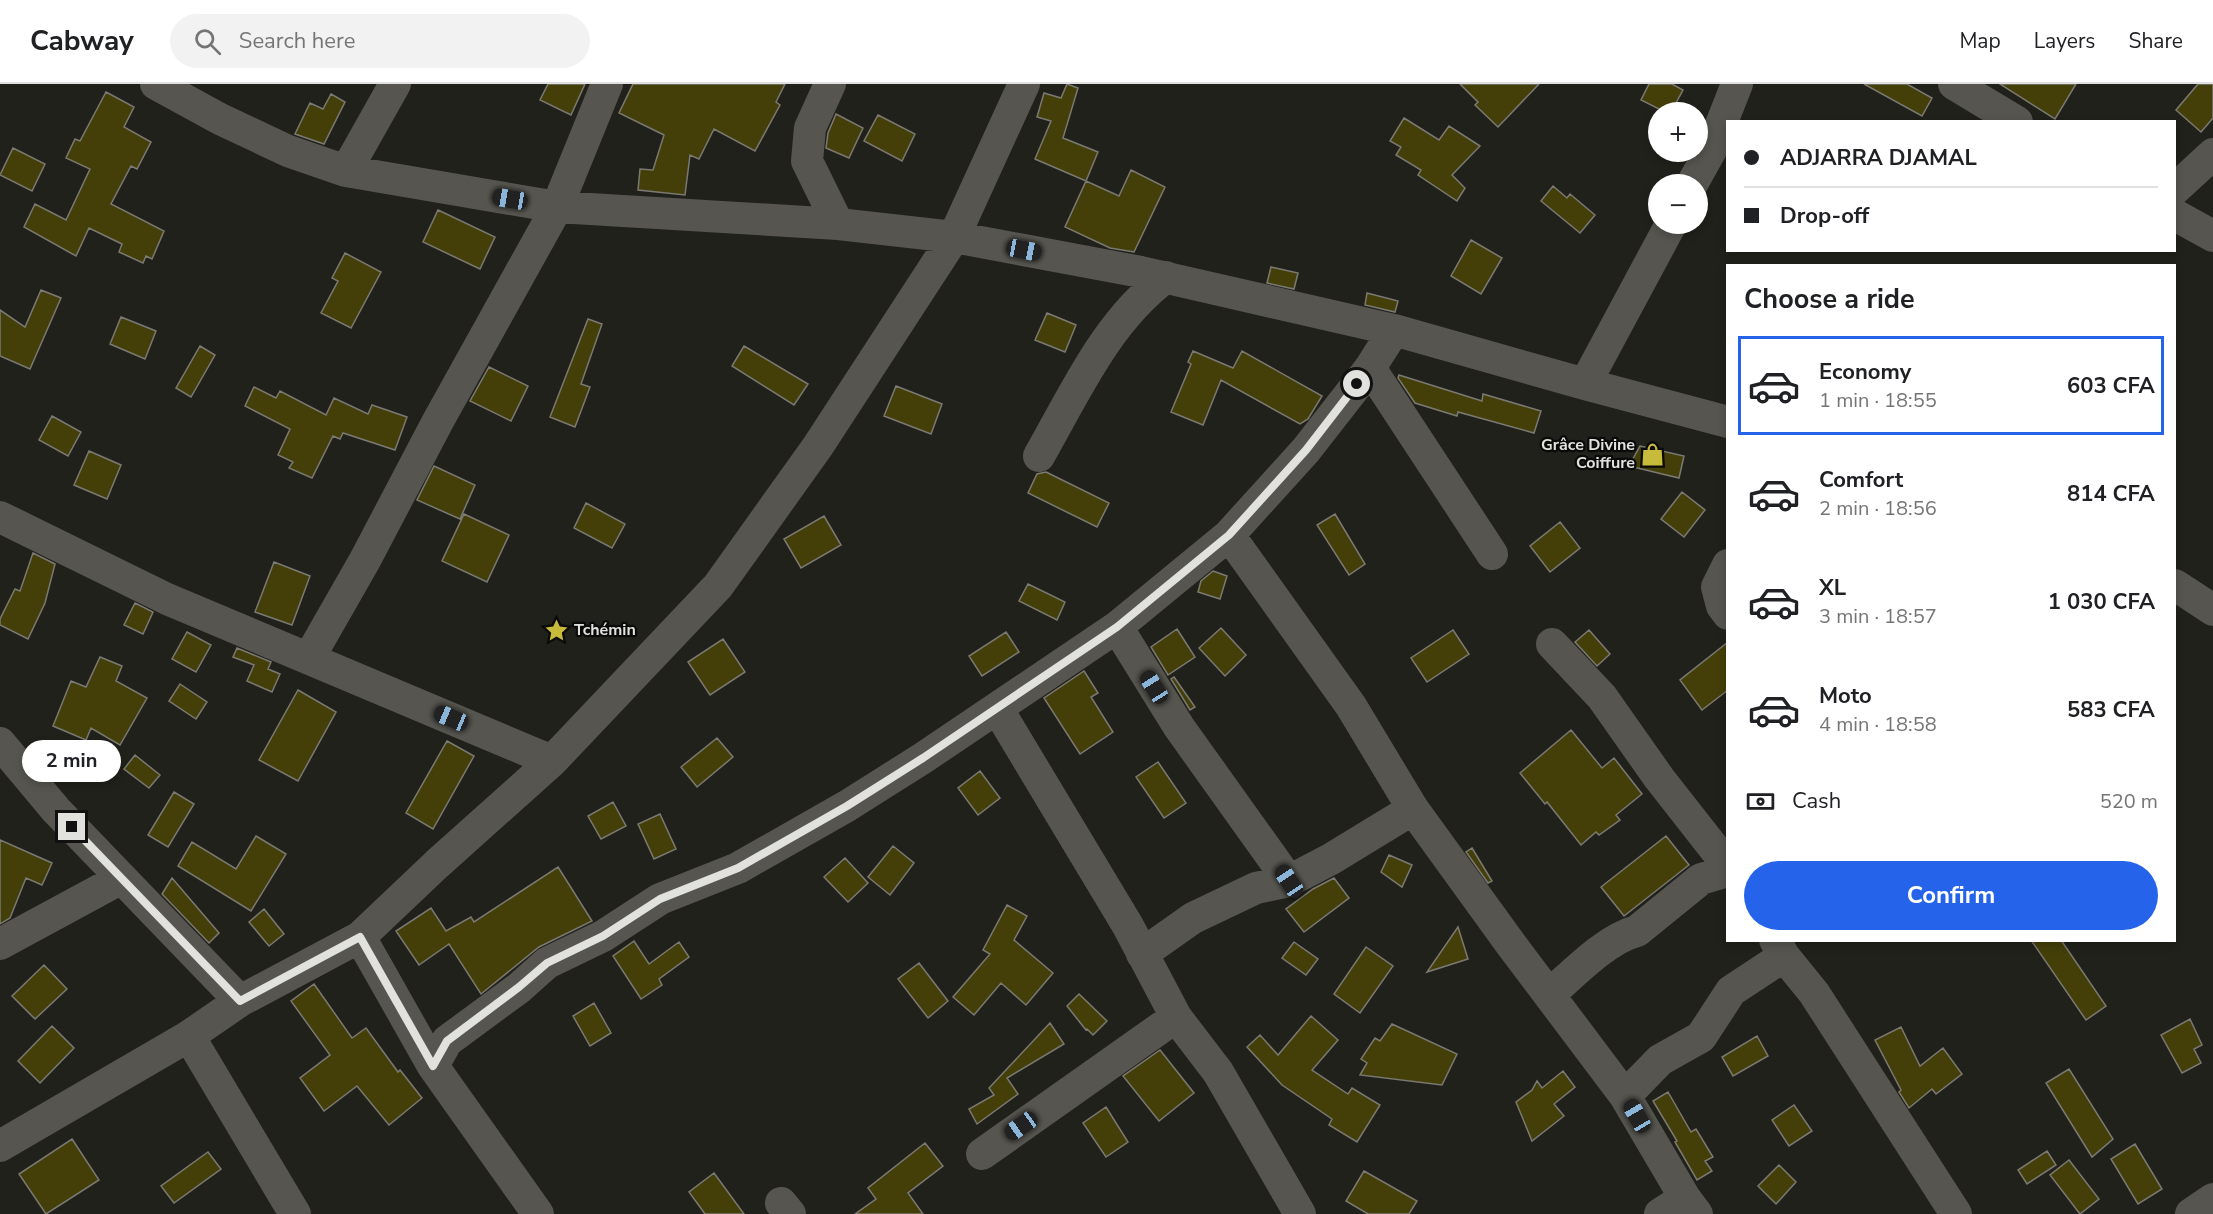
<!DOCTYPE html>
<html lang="en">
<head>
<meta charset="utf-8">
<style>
  :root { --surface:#fff; --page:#f2f2f2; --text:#202124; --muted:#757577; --line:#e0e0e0; --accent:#2563eb }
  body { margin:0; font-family:"Nunito Sans",sans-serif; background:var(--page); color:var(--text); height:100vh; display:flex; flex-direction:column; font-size:22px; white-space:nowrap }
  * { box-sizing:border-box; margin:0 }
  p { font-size:20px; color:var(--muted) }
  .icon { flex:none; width:33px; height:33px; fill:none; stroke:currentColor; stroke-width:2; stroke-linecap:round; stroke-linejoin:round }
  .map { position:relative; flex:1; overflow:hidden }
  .panel { position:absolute; left:1726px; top:180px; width:450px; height:678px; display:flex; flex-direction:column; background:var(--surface); border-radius:0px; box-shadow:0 3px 9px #0003 }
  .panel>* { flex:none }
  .top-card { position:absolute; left:1726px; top:36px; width:450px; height:132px; border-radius:0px; box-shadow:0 3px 9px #0003; display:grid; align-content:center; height:132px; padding:0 18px; background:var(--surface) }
  .fabs { position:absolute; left:1648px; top:18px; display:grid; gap:12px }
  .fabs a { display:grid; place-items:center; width:60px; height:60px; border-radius:50%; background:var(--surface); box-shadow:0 3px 9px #0003; font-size:30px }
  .end { position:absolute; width:27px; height:27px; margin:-14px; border:8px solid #e1e1dd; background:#111; box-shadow:0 0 0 3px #111 }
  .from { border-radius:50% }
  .bubble { position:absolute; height:42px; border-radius:21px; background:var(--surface); box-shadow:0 3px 9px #0003; font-size:20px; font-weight:700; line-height:42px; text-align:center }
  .car { position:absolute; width:18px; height:36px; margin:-18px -9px; border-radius:8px; box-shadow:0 0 4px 2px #0007; background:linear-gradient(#222 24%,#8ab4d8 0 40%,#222 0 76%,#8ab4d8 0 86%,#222 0) }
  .top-card b { display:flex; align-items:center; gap:21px; height:57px; font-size:22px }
  .top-card b+b { border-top:2px solid var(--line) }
  .top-card i { width:15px; height:15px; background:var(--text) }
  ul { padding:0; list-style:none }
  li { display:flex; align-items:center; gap:18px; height:99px; margin:0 12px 9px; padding:0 6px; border:3px solid transparent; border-radius:0px }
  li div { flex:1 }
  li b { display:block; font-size:22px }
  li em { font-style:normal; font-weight:700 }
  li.selected { border-color:var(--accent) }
  li>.icon { width:54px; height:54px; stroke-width:1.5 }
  h2 { padding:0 18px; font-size:27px; line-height:72px }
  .pay { display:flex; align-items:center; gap:15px; height:66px; padding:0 18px; font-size:22px }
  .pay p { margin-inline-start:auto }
  .button { display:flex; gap:12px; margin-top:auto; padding:12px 18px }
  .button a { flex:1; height:69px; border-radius:36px; background:var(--accent); color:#fff; font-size:24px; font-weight:700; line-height:69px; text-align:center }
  header { display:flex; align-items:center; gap:36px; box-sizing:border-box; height:84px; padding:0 30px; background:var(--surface); border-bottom:2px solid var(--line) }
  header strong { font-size:28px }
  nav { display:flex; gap:33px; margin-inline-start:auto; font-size:21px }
  .search { width:420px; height:54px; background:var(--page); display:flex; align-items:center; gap:15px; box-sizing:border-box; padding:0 21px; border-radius:33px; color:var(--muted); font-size:22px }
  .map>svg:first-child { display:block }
</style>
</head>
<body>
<header>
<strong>Cabway</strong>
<div class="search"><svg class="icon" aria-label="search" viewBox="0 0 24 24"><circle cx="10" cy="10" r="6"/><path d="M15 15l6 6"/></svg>Search here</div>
<nav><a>Map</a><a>Layers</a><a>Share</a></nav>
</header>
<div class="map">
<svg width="2213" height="1130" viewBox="0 0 2213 1130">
  <rect width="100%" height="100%" fill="#21211b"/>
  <path fill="#443f09" stroke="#7a7973" stroke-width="1.5" d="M 548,0 L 585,0 L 571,31 L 540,16 Z
    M 633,0 L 785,0 L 776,18 L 780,21 L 755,67 L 714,45 L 699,75 L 690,71 L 685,111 L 638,106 L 640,85 L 653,86 L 664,51 L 619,29 Z
    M 1067,0 L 1078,4 L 1063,54 L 1098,68 L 1086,97 L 1035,75 L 1051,37 L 1037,33 L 1044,9 L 1061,14 Z
    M 1460,0 L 1539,0 L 1498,43 L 1475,21 L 1478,18 Z
    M 1649,0 L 1672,0 L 1683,6 L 1671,28 L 1665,28 L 1641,16 Z
    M 1864,0 L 1907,0 L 1932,14 L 1922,32 Z
    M 2000,0 L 2076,0 L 2055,35 Z
    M 2198,0 L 2213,0 L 2213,34 L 2201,48 L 2176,26 Z
    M 106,8 L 134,23 L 124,43 L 151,58 L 137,85 L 131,82 L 111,120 L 164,147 L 152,175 L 146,172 L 143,179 L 119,168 L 122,160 L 89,144 L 76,172 L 24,143 L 35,120 L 66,136 L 90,85 L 66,74 L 75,55 L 80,57 Z
    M 331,10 L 345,18 L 324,60 L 295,50 L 310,19 L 323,25 Z
    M 836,30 L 863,44 L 849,74 L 826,64 L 828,49 Z
    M 878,31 L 915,50 L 902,77 L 864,57 Z
    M 1404,34 L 1439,56 L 1449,42 L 1480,62 L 1452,91 L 1465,104 L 1457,117 L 1418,91 L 1421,86 L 1396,71 L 1401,63 L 1390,57 Z
    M 13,64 L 45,80 L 32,107 L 0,91 Z
    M 1131,86 L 1165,103 L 1134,168 L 1110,164 L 1065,143 L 1086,97 L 1119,112 Z
    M 1553,102 L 1567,114 L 1570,110 L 1595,131 L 1580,149 L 1541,117 Z
    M 438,126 L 495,153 L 480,185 L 423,158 Z
    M 1471,156 L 1502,174 L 1481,210 L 1451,192 Z
    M 345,169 L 381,188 L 351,244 L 321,229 L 338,197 L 332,194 Z
    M 1271,183 L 1298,189 L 1294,205 L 1267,199 Z
    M 41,206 L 61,214 L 30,285 L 0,272 L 0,226 L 25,243 Z
    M 1367,209 L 1398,217 L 1395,228 L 1365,221 Z
    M 1047,229 L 1076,241 L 1065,268 L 1035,256 Z
    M 121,233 L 156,247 L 145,275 L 110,260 Z
    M 588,235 L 602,240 L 581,300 L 590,303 L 575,343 L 550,333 Z
    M 200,262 L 215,271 L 191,313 L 176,304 Z
    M 744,262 L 808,300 L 794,321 L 732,282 Z
    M 1193,267 L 1233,284 L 1242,267 L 1322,312 L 1308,335 L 1300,340 L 1221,296 L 1203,341 L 1171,328 L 1191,280 L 1188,278 Z
    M 489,283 L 528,302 L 511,337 L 470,317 Z
    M 1399,291 L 1482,317 L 1483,310 L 1541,327 L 1534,349 L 1458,328 L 1457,332 L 1415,319 L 1398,294 Z
    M 896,302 L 942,320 L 931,350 L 884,332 Z
    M 254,303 L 276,314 L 280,307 L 326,331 L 334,314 L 368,330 L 372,321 L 407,333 L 395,366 L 343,349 L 340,355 L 333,352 L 312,394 L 289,384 L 293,378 L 278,371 L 290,345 L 245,322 Z
    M 52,332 L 81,348 L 68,372 L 39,356 Z
    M 1640,362 L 1684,372 L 1679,394 L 1629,382 Z
    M 89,367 L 121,381 L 107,415 L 74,401 Z
    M 434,382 L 475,401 L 460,435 L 417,416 Z
    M 1046,388 L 1109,419 L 1097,443 L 1028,409 L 1037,390 Z
    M 1682,408 L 1705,426 L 1684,453 L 1661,435 Z
    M 586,419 L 625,440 L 612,464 L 574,444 Z
    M 464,430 L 509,451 L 487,498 L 442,477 Z
    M 1335,430 L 1365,480 L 1349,491 L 1317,441 Z
    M 824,432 L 841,461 L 801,484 L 784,455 Z
    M 1560,438 L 1580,464 L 1550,488 L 1530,462 Z
    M 33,469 L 55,480 L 45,519 L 28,555 L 0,541 L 0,535 L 15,505 L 20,507 Z
    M 274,478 L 310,492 L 292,541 L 255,528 Z
    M 1213,487 L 1227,492 L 1220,515 L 1198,508 L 1201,497 Z
    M 1028,500 L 1065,518 L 1057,536 L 1019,517 Z
    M 135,519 L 153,528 L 143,550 L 124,541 Z
    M 1221,544 L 1246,571 L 1225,592 L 1199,564 Z
    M 1177,545 L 1195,573 L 1168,591 L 1151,563 Z
    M 1453,546 L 1469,570 L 1427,598 L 1411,574 Z
    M 1589,546 L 1610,570 L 1597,582 L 1575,558 Z
    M 187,548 L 211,561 L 196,588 L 172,575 Z
    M 1006,548 L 1019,568 L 982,592 L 969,572 Z
    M 723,555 L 745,588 L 710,611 L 688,578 Z
    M 1728,558 L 1728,606 L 1702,626 L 1680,596 Z
    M 237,564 L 271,578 L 268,585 L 280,590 L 272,608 L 247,597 L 254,581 L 233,573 Z
    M 100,573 L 122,582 L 116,597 L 147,614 L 120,661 L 91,644 L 86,656 L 53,642 L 71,597 L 86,603 Z
    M 1084,587 L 1098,609 L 1091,613 L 1113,648 L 1080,670 L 1044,614 Z
    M 1174,593 L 1195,623 L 1190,626 L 1171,595 Z
    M 180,600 L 207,618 L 196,635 L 169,617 Z
    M 298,606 L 336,628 L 298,697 L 259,676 Z
    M 1571,646 L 1602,684 L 1614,674 L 1642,710 L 1616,731 L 1620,736 L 1599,751 L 1596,748 L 1581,761 L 1547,718 L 1545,720 L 1520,689 Z
    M 717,654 L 733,673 L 697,703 L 681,683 Z
    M 447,657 L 474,672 L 433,745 L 406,729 Z
    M 135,671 L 160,691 L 149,704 L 124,685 Z
    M 1158,678 L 1186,719 L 1164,734 L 1136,693 Z
    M 980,687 L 1000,714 L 978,731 L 958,704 Z
    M 174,708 L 194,720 L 168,763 L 148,751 Z
    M 613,718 L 626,742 L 601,755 L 588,732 Z
    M 660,730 L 676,765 L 654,775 L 638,740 Z
    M 256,752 L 286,770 L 251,827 L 178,782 L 192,758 L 236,785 Z
    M 1666,752 L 1689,781 L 1624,832 L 1601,803 Z
    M 0,756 L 52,779 L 42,801 L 26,794 L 10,834 L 0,840 Z
    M 893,762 L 914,779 L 890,811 L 868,793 Z
    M 1472,764 L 1492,797 L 1488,799 L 1466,768 Z
    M 1389,771 L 1412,781 L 1402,803 L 1381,788 Z
    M 845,774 L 868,799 L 848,818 L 824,793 Z
    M 558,783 L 592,837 L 539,863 L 481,910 L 449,860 L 419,881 L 396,847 L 431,824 L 446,847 L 471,833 L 474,838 Z
    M 172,794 L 219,849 L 209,859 L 162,810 Z
    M 1334,794 L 1349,814 L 1304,848 L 1286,825 L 1313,805 Z
    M 1007,821 L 1027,832 L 1014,856 L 1053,889 L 1026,921 L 1001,899 L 974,931 L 953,913 L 990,870 L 983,866 Z
    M 264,825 L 284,850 L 269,862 L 249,838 Z
    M 1458,843 L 1468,875 L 1427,888 Z
    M 2031,856 L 2061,856 L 2106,922 L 2086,936 Z
    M 634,857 L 649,880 L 679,858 L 689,873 L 659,895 L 662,901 L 641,915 L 613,872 Z
    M 1294,858 L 1318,875 L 1306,891 L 1282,874 Z
    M 1366,863 L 1393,882 L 1360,929 L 1334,910 Z
    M 919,879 L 948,917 L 928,934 L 898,895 Z
    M 44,881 L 67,905 L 35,935 L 12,912 Z
    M 314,900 L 352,954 L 366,944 L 398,988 L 400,986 L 422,1014 L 389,1041 L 357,1002 L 324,1027 L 300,994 L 330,971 L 291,917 Z
    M 1079,910 L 1107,937 L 1093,951 L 1087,945 L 1086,946 L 1067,922 Z
    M 594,919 L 611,949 L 590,962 L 573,932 Z
    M 1311,932 L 1338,956 L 1312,986 L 1348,1010 L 1352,1004 L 1380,1021 L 1357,1058 L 1329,1041 L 1332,1035 L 1282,1001 L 1247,963 L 1260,951 L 1278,971 Z
    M 2190,935 L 2202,961 L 2194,965 L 2201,979 L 2182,989 L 2161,951 Z
    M 1050,939 L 1064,960 L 1007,994 L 1018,1010 L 977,1040 L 969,1025 L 994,1011 L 989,1004 Z
    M 1392,940 L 1457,970 L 1442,1001 L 1360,991 L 1367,979 L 1361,975 L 1375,954 L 1380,957 Z
    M 52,942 L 74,964 L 40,999 L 18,977 Z
    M 1901,943 L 1920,982 L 1943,964 L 1962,990 L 1936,1010 L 1932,1005 L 1909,1024 L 1899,1008 L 1901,1006 L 1875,956 Z
    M 1757,952 L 1768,972 L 1733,992 L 1722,973 Z
    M 1160,966 L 1194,1009 L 1159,1037 L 1123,992 Z
    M 2069,985 L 2113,1055 L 2092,1073 L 2046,999 Z
    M 1563,987 L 1575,1003 L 1554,1020 L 1564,1032 L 1532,1057 L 1516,1018 L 1532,1006 L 1537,997 L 1542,1004 Z
    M 1668,1008 L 1691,1048 L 1696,1045 L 1713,1073 L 1705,1077 L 1712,1087 L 1697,1096 L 1675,1058 L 1677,1057 L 1653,1017 Z
    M 1794,1021 L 1812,1047 L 1789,1062 L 1772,1036 Z
    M 1106,1023 L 1128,1058 L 1106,1073 L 1083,1039 Z
    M 72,1055 L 99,1096 L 46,1130 L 19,1090 Z
    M 925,1059 L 943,1082 L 908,1109 L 923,1130 L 855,1130 L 876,1115 L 868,1104 Z
    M 2135,1060 L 2162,1105 L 2138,1120 L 2111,1075 Z
    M 2047,1067 L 2056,1081 L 2027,1100 L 2018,1086 Z
    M 208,1068 L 221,1085 L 174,1119 L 161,1102 Z
    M 2069,1076 L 2099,1115 L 2080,1130 L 2050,1091 Z
    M 1779,1081 L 1796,1098 L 1776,1120 L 1758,1102 Z
    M 1364,1087 L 1417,1117 L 1409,1130 L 1368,1130 L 1346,1117 Z
    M 714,1089 L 744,1130 L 705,1130 L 689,1108 Z"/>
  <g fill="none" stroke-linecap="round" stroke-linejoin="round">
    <path stroke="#56554f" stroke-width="32" d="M 156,0 L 220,35 L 288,67 L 346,87 L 557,123 L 838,140 L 954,153 L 1141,188 L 1394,246 L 1585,300 L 1728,338
      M 830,0 L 810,44 L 807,77 L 838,140
      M 1954,0 L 2017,38
      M 346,87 L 395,0
      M 1692,100 L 1711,66 L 1737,0
      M 2175,105 L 2213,70
      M 2175,131 L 2213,152
      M 1370,284 L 1492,470
      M 1585,300 L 1671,140
      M 1039,372 C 1075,309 1106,238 1166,193
      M 0,433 L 167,515 L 552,677
      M 1229,451 L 1351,622 L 1413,725 L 1510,859 L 1625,1012 L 1685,1114 L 1697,1130
      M 1728,481 L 1717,503 L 1722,522 L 1728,530
      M 2175,501 L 2213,526
      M 1117,543 L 1179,643 L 1289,797
      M 1552,560 L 1602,613 L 1659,694 L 1728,782
      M 309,574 L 365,476 L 438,337 L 557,123 L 607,0
      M 997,624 L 1128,842 L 1176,933 L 1218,988 L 1300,1130
      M 0,659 L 56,726 L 240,917
      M 360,853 L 433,982 L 538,1130
      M 1775,856 L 1784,872 L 1814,909 L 1956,1130
      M 0,860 L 120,795
      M 1142,870 L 1193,834 L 1256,804 L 1289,797 L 1331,775 L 1413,725
      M 1549,911 C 1573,890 1606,855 1637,847 L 1701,795 L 1728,787
      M 189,952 L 295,1130
      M 433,982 L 447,957 L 519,904 L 547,879 L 603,852 L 660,815 L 738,784 L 847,722 L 923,674 L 1117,543 L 1229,451 L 1306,366 L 1370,284 L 1394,246
      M 1625,1012 L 1660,976 L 1701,953 L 1731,907 L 1784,872
      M 0,1062 L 189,952 L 240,917 L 360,853 L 437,780 L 552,677 L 718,502 L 818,362 L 954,153 L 1024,0
      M 982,1070 L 1176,933
      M 781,1119 L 790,1130
      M 1660,1130 L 1685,1114
      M 2191,1130 L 2213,1115"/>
  </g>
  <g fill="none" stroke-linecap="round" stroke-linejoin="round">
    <path stroke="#e1e1dd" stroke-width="8" d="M 72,743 L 240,917 L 360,853 L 433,982 L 447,957 L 519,903 L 547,879 L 603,852 L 660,815 L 738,784 L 847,722 L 923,674 L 1117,543 L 1229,451 L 1306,366 L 1357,300"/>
  </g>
  <defs>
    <symbol id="shop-bare" viewBox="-9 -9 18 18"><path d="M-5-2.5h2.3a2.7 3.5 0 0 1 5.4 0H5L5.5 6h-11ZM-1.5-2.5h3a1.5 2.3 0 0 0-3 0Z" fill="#c8bb3b" stroke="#0a0a08" stroke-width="2.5" paint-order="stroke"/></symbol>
    <symbol id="sight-bare" viewBox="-9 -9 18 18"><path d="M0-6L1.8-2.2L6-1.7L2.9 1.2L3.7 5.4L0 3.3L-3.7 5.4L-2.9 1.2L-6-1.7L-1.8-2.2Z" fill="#c8bb3b" stroke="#0a0a08" stroke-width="2.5" paint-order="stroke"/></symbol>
  </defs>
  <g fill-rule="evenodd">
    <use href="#shop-bare" x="1636" y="354" width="33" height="33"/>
    <use href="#sight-bare" x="540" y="530" width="33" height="33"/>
  </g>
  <g text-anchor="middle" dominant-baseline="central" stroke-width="4.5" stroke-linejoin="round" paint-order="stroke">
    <g font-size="16" font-weight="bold" fill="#e1e1dd" stroke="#0a0a08" text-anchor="end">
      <text x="1635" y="361">Grâce Divine<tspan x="1635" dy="18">Coiffure</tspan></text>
      <text x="574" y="546" text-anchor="start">Tchémin</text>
    </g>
  </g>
</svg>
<div class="fabs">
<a>+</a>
<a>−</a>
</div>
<i class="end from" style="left:1357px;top:300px"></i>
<i class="end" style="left:72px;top:743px"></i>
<div class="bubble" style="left:22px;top:656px;width:99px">2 min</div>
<i class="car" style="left:510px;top:115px;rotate:280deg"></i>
<i class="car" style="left:1024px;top:166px;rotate:101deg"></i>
<i class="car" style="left:1154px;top:603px;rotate:328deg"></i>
<i class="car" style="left:451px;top:634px;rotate:293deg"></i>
<i class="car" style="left:1289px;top:797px;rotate:326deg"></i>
<i class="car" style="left:1637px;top:1032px;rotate:330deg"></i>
<i class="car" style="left:1021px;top:1042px;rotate:235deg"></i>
<div class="top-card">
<b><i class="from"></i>ADJARRA DJAMAL</b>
<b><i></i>Drop-off</b>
</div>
<section class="panel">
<h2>Choose a ride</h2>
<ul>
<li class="selected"><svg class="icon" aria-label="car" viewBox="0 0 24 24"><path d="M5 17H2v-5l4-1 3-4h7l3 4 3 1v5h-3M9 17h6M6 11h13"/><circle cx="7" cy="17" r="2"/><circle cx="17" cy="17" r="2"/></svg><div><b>Economy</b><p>1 min · 18:55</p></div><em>603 CFA</em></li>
<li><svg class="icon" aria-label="car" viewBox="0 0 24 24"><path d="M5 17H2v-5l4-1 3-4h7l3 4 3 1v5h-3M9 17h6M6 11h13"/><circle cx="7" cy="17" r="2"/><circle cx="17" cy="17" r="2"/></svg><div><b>Comfort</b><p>2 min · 18:56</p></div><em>814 CFA</em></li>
<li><svg class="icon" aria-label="car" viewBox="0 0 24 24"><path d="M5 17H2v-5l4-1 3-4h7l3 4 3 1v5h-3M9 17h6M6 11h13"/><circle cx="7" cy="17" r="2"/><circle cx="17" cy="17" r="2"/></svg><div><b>XL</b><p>3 min · 18:57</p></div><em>1 030 CFA</em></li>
<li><svg class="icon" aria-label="car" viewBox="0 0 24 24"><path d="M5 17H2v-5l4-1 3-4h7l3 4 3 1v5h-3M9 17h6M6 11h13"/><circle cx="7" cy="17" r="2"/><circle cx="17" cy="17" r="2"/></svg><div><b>Moto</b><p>4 min · 18:58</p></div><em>583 CFA</em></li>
</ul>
<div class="pay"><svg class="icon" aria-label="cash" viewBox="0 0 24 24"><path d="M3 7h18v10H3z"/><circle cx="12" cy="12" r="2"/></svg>Cash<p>520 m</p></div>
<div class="button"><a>Confirm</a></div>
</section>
</div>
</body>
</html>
